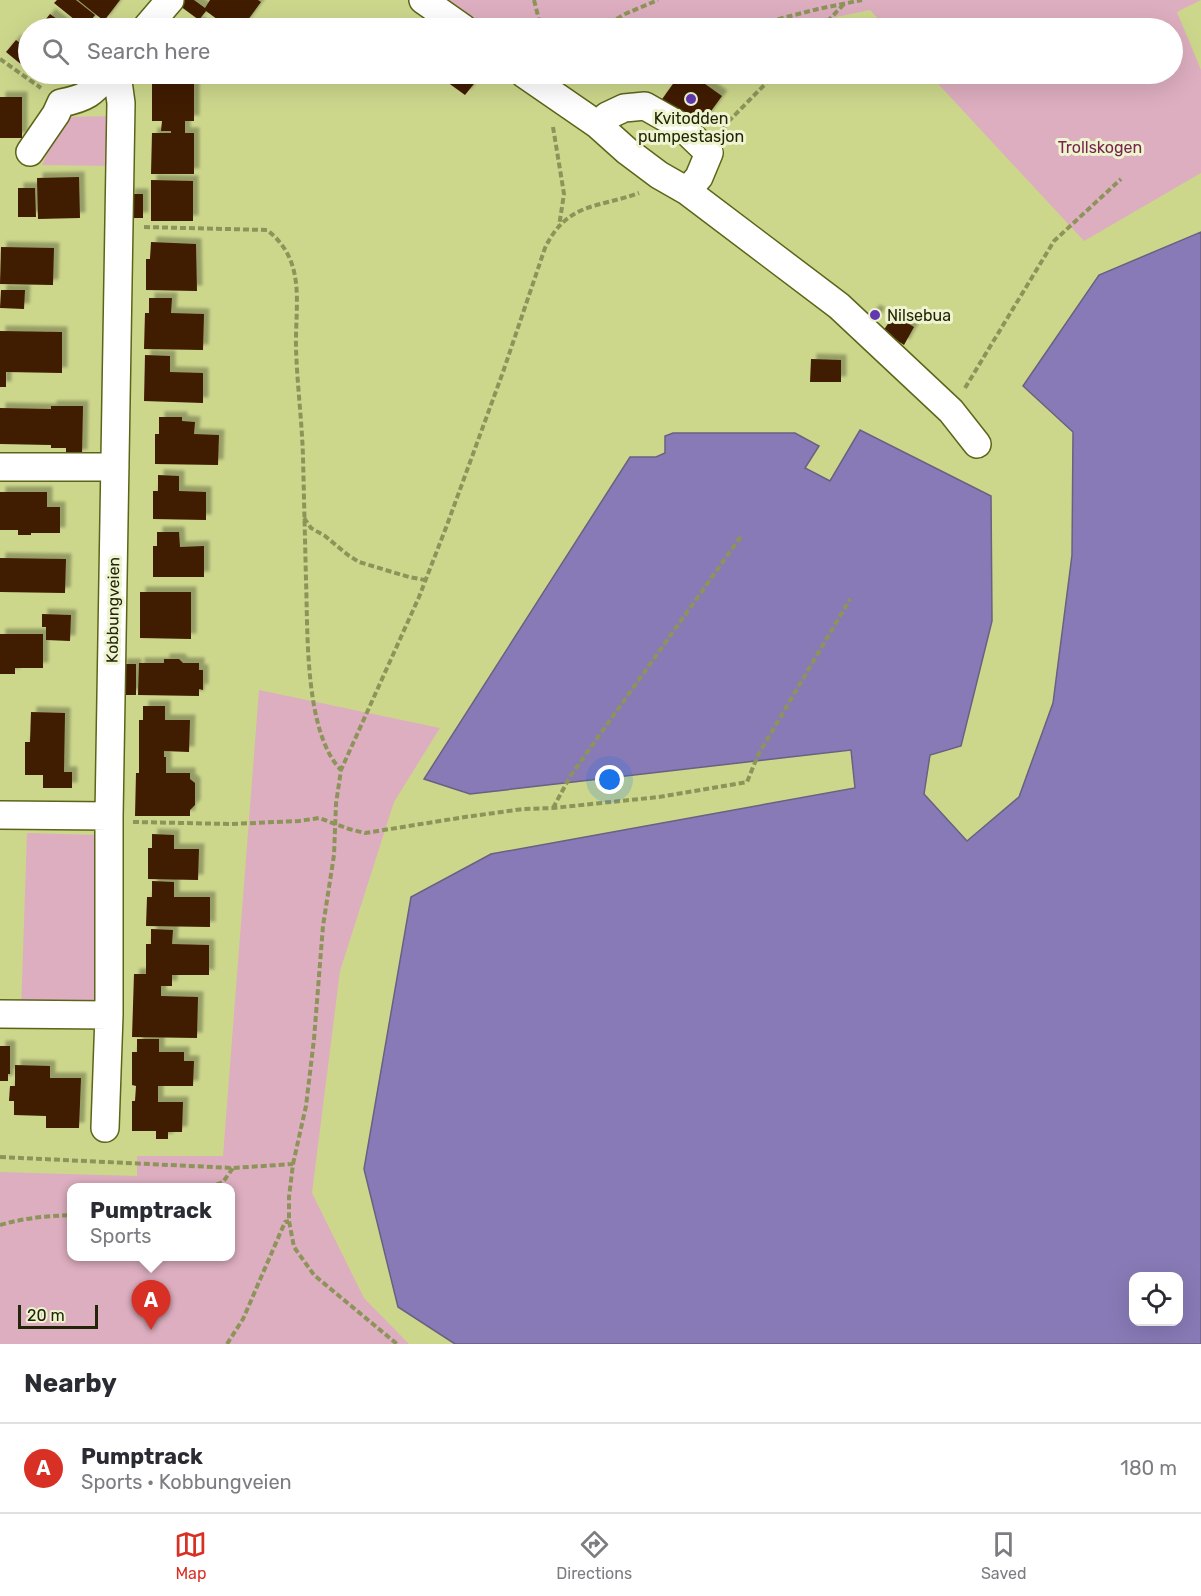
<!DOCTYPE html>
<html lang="en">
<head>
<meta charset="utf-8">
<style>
  :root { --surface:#fff; --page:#f2f2f3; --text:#2b2b33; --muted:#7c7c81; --line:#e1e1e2; --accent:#d93025 }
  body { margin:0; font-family:Rubik,sans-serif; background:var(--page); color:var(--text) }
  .controls { position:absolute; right:18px; bottom:18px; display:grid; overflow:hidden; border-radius:12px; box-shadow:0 6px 24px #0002 }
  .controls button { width:54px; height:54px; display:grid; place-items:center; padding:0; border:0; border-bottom:2px solid var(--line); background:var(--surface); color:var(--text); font:30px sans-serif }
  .scale { position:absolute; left:18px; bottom:15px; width:80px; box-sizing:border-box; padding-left:6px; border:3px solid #222507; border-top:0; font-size:16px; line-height:21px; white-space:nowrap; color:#222507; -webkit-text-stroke:4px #eef4cf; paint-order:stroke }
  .you { position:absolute; left:610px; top:780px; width:21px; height:21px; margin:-15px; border:4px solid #fff; border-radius:50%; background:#1a73e8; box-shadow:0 0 0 9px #1a73e833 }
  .badge { display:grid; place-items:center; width:39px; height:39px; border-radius:50%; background:var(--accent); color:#fff; font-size:20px; font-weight:700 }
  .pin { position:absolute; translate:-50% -50px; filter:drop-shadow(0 2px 3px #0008) }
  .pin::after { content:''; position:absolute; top:32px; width:21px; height:18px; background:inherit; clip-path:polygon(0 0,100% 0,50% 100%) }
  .popup { position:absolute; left:67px; top:1183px; width:168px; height:78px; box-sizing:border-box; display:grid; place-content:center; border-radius:12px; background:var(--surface); filter:drop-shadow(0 2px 4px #0005); font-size:20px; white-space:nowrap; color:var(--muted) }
  .popup b { font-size:22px; color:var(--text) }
  .popup::after { content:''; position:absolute; left:50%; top:100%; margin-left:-12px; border:12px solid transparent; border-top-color:var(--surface) }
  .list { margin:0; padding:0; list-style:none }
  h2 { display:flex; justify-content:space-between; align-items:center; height:78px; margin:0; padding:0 24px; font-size:26px }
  h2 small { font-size:20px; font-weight:400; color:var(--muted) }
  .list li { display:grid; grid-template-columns:39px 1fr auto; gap:18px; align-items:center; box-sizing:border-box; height:90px; padding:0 24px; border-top:2px solid var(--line) }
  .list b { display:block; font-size:22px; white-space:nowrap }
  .list p { margin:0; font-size:20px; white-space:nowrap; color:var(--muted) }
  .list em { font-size:20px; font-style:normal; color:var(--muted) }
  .icon { flex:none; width:33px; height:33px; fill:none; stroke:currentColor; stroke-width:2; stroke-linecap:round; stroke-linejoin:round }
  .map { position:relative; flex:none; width:1201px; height:1344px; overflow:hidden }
  .search { position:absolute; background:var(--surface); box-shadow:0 6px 24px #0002; left:18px; right:18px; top:18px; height:66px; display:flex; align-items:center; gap:15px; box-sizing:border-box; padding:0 21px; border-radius:33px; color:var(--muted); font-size:22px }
  .sheet { height:168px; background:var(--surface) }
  nav { display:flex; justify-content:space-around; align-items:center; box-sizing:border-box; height:84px; border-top:2px solid var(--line); background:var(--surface); font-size:16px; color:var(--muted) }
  nav a { display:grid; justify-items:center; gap:3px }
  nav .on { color:var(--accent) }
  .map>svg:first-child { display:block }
  .green { fill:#ddaebf; fill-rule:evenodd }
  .water { fill:#887ab6; stroke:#696082; stroke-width:1.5; fill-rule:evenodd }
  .building { fill:#411b00; filter:url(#shadow) }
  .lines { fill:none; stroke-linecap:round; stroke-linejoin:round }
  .street-casing { stroke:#5d6418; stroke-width:30 }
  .path { stroke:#8d945a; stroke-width:4; stroke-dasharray:6 3; stroke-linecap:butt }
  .street { stroke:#fff; stroke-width:27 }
  .poi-dot { fill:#6339b1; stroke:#eef4cf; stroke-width:2 }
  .labels { text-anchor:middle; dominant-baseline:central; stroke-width:6; stroke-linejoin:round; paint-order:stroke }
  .poi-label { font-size:16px; fill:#222507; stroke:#eef4cf }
  .park-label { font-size:16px; fill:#76244b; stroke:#eef4cf }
  .street-label { font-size:16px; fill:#222507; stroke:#eef4cf }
</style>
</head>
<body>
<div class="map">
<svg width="1201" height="1344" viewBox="0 0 1201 1344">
  <defs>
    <filter id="shadow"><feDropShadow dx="5.5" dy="-5.5" stdDeviation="1.5" flood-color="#0004"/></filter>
  </defs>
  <rect width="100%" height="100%" fill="#cdd78c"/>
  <path class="green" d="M437 0H1201L1177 12 1201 70V173L1084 241 929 74H1172V28H887L870 10 784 28H476Z
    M114 116 113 166 42 165 64 117Z
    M259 690 440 728 394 802 340 971 312 1193 364 1298 409 1344H0V1172L137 1176V1156H223ZM72 1188H231V1256H72Z
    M27 833 99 835 106 1013 21 1011Z"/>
  <path class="water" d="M1201 232V1344H455L398 1307 364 1169 411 897 491 854 855 788 851 750 470 794 424 779 630 457H656L665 453V436L673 433H795L819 446 805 468 830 481 860 430 991 496 992 621 961 746 930 755 924 794 967 841 1019 797 1053 703 1072 555 1073 432 1023 386 1099 275ZM1134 1276H1178V1322H1134Z"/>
  <path class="building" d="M57 0H76L95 15 85 28 54 3Z
    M78 0H120L104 21Z
    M185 0H194L205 8 210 0H258L261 2 242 28H229L206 11 199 20 180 6Z
    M50 14 69 28H39Z
    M195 20 207 28H188Z
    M16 40 25 47 28 42V70L6 52Z
    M453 74H468L477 80 465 95 447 82Z
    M680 74H691L722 96 698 129 660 102Z
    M152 78H161V81H194V121H185V133H194V174H151L152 133H171V131H161L162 121H152Z
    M0 97H22V138H0Z
    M79 177 80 218 38 219 37 178Z
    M151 180 193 181V221H151Z
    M18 188H35L36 217H18Z
    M129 194H143V218H129Z
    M151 242 196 244 197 291 146 290V259H150Z
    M1 247 54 248 53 285 0 284Z
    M1 290H25L24 309 0 308Z
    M149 298H172L171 313 204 314 203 350 144 349 145 313H149Z
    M874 310 880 313 875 321 869 317Z
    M894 315 914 327 904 345 883 331Z
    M0 331 62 332V373L6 372V387H0Z
    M145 355 170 356V372L203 373V403L144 401Z
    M811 359 841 360V382H810Z
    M51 406H83L82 455H66V448H51V445L0 444V408L51 409Z
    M159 417H182V421L195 422 194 434 219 435 218 465 155 464V434H159Z
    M158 475 179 476V491L206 492V520L153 519V491H158Z
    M0 492H47V507H60V533H31V535H18V530H0Z
    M157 532H179L180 547 204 546V577H153V546H157Z
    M0 558 66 559 65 593 0 592Z
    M140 592H191V639L140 638Z
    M42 614 71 615 70 641 46 640V627H42Z
    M0 634H43V668H15V674H0Z
    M164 659H179L183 663H199V670H203V690L199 689V696L138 695 139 663H164Z
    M121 664H136V695H121Z
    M143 706H165V720H190L189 752 164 751V757H166V773H190V779L195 783V805L190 810V816H135L136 773H139V720H143Z
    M31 712 65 713 64 772H72V788H43V775H25V742H30Z
    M152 834 174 835V849H199L198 880 148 879V848H152Z
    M152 881 174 882V897H210V927L146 926 147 897H152Z
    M151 929 173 930 172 944 209 945V975H172V986H161V996L198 997 197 1038 132 1037 134 974H146V944H151Z
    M137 1039H159V1052H184V1061H194L193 1086H158V1102H183L182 1132H168V1139H156V1131H132V1101H135L136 1086 132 1085V1052H137Z
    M0 1046H10V1074H8V1081H0Z
    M15 1065 50 1066V1078H81L79 1128H46V1116L14 1115V1101H9L10 1086H15Z"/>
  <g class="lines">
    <g class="street-casing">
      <path id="street" d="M423 0 463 28
        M146 28 170 0
        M524 74 598 125 627 151 659 175 687 191 839 306 951 411 977 444
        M598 125 607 116 624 108 645 106 682 127 709 153 699 177 687 191
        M30 152 56 114 61 103C87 98 92 93 109 74
        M0 467H115
        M0 815 109 816
        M0 1014 109 1015
        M105 1128 109 1015V816L121 103 117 74"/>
    </g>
    <path class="path" d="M534 0 541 28
      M601 28 625 14 658 0
      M743 28 818 9 862 0
      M821 28 845 3
      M0 59 41 88
      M574 77 584 74
      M553 127 564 194 559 226
      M723 129 727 123 775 74
      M144 227 267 230C307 261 295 304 296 348 297 384 302 421 303 457 304 498 305 539 306 580 308 631 304 732 341 770
      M965 388 1054 241 1121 179
      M304 518 311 528 325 536 348 555 359 562 409 577 425 580
      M553 808 571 775 742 535
      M133 822 231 824 299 821 319 818 349 829 365 833 465 817 523 809 553 808 659 797 747 782 758 755 850 599
      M0 1157 233 1168 293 1164 289 1197V1221L294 1247 314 1275 397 1344
      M293 1164 306 1106 314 1039 323 926 334 855 336 804 341 770 419 597 447 525 503 372 545 248C567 202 598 208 639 193
      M208 1188 223 1182 233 1168
      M0 1225C24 1218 47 1216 72 1215
      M227 1344 243 1319 285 1222 289 1221"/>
    <use href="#street" class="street"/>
  </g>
  <g class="poi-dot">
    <circle cx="691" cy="99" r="6"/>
    <circle cx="875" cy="315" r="6"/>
  </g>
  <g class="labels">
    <g class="poi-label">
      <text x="691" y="118">Kvitodden<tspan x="691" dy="18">pumpestasjon</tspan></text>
      <text x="887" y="315" text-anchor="start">Nilsebua</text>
    </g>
    <g class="park-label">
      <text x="1100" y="147">Trollskogen</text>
    </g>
    <g class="street-label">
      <text transform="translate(113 610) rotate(-89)">Kobbungveien</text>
    </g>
  </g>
</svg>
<div class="controls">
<button><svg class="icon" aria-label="locate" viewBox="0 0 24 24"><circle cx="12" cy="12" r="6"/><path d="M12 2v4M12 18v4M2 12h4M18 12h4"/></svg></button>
</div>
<div class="scale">20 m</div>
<div class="you"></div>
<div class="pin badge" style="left:151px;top:1330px">A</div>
<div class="popup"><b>Pumptrack</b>Sports</div>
<div class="search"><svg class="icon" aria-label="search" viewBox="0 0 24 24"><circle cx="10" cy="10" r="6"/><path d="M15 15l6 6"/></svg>Search here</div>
</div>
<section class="sheet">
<h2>Nearby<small></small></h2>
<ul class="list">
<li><span class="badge">A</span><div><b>Pumptrack</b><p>Sports · Kobbungveien</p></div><em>180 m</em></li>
</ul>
</section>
<nav>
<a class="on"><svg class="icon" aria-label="map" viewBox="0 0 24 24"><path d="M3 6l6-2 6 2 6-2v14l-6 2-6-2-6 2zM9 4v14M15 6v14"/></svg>Map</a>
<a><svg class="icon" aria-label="directions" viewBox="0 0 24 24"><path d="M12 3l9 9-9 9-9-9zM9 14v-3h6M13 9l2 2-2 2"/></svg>Directions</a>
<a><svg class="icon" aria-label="saved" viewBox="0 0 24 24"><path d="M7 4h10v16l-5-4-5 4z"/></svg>Saved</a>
</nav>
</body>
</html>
